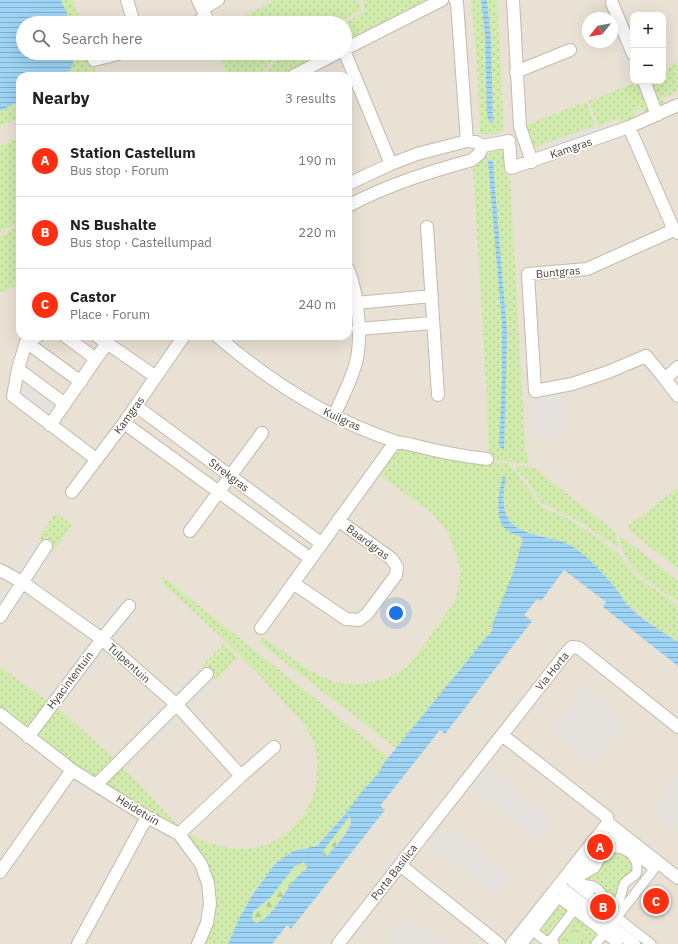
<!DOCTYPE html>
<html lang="en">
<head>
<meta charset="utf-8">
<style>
  :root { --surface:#fff; --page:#f2f2f2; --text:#202124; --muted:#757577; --line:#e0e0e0; --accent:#ff2f12 }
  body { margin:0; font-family:"IBM Plex Sans",sans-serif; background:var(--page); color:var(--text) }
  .controls { position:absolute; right:12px; top:12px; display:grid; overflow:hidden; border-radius:8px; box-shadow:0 4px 16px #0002 }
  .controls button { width:36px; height:36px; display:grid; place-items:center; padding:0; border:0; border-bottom:1px solid var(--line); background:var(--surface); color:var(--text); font:20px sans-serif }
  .compass { position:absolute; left:582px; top:12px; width:36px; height:36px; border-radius:50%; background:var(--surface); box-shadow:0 4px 16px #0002; rotate:239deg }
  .you { position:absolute; left:396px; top:613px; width:14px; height:14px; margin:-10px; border:3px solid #fff; border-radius:50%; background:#1a73e8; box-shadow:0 0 0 6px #1a73e833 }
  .badge { display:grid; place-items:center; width:26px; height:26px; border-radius:50%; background:var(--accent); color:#fff; font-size:13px; font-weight:700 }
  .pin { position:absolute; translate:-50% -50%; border:2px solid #fff; box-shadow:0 1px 4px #0006 }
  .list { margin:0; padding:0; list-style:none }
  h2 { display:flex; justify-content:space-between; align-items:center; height:52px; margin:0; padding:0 16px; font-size:17px }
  h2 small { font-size:13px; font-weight:400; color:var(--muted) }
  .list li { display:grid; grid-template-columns:26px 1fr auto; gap:12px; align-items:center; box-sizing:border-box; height:72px; padding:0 16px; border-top:1px solid var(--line) }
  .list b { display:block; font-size:15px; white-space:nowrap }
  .list p { margin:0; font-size:13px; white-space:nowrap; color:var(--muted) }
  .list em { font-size:13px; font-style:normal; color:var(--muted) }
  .icon { flex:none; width:22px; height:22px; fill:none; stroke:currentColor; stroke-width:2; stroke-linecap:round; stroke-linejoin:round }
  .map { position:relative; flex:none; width:678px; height:944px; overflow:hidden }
  .search { position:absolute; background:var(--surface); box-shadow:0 4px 16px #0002; left:16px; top:16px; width:336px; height:44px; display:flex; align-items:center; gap:10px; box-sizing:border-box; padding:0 14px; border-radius:22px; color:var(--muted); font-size:15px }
  .panel { position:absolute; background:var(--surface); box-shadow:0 4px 16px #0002; left:16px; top:72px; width:336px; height:268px; border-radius:12px }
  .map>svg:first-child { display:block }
  .residential { fill:#e9e1d4; fill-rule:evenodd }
  .grass { fill:url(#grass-dots); fill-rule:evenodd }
  .forest { fill:url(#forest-firs) }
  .park { fill:url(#park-crowns) }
  .parking { fill:#e5e2de }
  .water { fill:url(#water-rules); fill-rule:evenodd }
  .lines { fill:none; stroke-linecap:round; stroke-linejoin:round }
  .pedestrian-casing { stroke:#c3baab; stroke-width:11 }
  .minor-casing { stroke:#c3baab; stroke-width:14 }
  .pedestrian { stroke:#fff; stroke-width:9 }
  .minor { stroke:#fff; stroke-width:12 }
  .labels { text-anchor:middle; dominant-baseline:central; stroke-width:3.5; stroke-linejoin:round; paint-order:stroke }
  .street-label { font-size:11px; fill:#484035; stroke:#fff }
</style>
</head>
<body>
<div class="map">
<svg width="678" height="944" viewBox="0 0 678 944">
  <defs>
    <pattern id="grass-dots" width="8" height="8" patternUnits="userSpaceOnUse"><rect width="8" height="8" fill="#d0ebac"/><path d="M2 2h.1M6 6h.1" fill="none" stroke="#b4cb95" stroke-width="1.8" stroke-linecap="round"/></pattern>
    <pattern id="forest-firs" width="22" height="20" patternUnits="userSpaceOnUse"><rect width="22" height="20" fill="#d0ebac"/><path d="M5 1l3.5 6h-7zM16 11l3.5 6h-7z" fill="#b4cb95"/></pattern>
    <pattern id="park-crowns" width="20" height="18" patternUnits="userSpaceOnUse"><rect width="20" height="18" fill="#d0ebac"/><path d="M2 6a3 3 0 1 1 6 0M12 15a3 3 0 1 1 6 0" fill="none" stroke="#b4cb95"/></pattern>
    <pattern id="water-rules" width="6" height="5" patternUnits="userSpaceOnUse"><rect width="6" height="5" fill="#9ed4f5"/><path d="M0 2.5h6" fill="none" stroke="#83adc7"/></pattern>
  </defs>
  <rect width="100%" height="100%" fill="#f4f0e6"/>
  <path class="residential" d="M0 0H678V944H0ZM633 15H663V81H633ZM588 18H612V42H588ZM23 23H345V53H23ZM20 76H348V336H20Z"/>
  <path class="grass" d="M61 0H73L81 23H71Z
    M275 0H358L362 9 360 11 338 23H231Z
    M363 0H433L345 46V23H344L365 12Z
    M471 0H481L485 35 487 112 488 120H493L491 40 487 0H497L504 131 492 134H480L477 63Z
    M74 53H91L96 76H65L73 65Z
    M217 53H280L275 57 258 76H229Z
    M286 53H331L287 76H262L278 59Z
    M678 63V91L662 99 665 106 660 108 647 81H663V70Z
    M639 81 650 110 649 113 644 114 642 108 633 112 636 118 621 124 619 118 603 124 604 126H602L601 124 598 126 589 101Z
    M20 101V117L0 127V111Z
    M586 102 595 126 531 148 524 126Z
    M20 136V283L0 293V237L15 227 13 224 0 233V147Z
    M498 149 504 153 506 175 510 178 525 446 529 464 489 459 486 382 473 167 493 151ZM490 160 493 164 507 333 504 451 502 381 503 323 488 161Z
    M410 448 488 462 508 463 530 490 542 508 567 518 601 540 618 554 639 579 669 599 678 606V642L661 631 625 603 619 593 596 568 575 548 544 536 525 533 514 525 509 520 503 504 504 487 506 478H502L498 511 513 533 523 538 513 573 493 629 396 748 259 642 263 637 310 671 335 682 357 685 389 678 407 667 422 648 455 601 461 571 449 534 432 513 380 475 398 450Z
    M516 466 533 467 615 532 618 546H615L584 524 542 503 530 485 516 469Z
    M678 488V569L630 531 628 528 629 525Z
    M55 513 72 524 55 549 38 539Z
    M619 535 678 581V602C658 587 634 577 624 553 621 547 620 540 619 535Z
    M163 577 389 758 384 763 378 774 362 791 348 811 317 846 293 851 275 864 253 894 239 919 228 944H203L213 906 183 836 187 831C192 834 197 839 202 841 207 843 212 844 217 845 226 847 235 850 244 849 278 848 307 821 315 789 319 770 319 753 311 736 304 722 292 711 282 700 245 657 203 620 161 582Z
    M224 644 238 657 216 680 202 666Z
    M0 667 49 702 32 726 22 729 0 709Z
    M55 706 117 761 94 781 34 738Z
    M122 766 178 826 175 829 103 787Z
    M626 852 637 866 620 895 612 900 585 883 584 876 605 853Z
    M558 901 571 911 561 925 552 924V933L545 939 535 931Z
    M574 913 599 933 591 944H574L579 942 582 930C576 926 569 930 563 927Z"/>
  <path class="forest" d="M350 816 351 822 341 839 327 856 324 857 322 855 323 851Z
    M304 862 307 867 306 870C304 871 301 873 298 875 285 888 273 919 256 923L251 919 253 913 271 897 294 867Z"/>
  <path class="park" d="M556 921 559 922C568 935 578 921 583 934L582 939 574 944H544L547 936 552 933 553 923Z"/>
  <path class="parking" d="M621 39 633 68V72L628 74 615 41Z
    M596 126 598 133 553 148 551 142Z
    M29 383 56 403 46 417 19 397Z
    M562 393 570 433 535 438 533 399Z
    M34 541 54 554 34 584 15 572Z
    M10 582 29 593 11 622 0 615V597Z
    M124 604 138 615 119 639 100 624 114 605 119 609Z
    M89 637 108 651 87 677 70 664Z
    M198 669 213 684 191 708 175 692Z
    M585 687 625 719 594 764 552 730Z
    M160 707 176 722 156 740 141 726Z
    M486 768 554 820 538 841 471 788Z
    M678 771V829L653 809Z
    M448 826 512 875 496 897 427 842 438 829 443 833Z
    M405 915 444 944H382Z"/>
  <path class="water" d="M0 0H61L71 23H23V53H74L73 65 65 76H20V101L0 111Z
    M481 0H487L491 40 493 123 488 120 487 111 485 35Z
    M490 160 493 161V164L507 333 504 451 499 446 502 381V323L488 161Z
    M503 476 506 478C503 492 501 507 509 520 522 539 555 534 575 548 587 556 611 581 620 594 622 597 623 601 626 604 640 618 661 631 678 642V666L603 607 606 602 564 570 541 601 537 599 524 615 532 621 445 734 440 730 380 806 385 810 291 929 287 925 272 944H228L239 919 253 894 275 864 293 851 317 846 348 811 362 791 378 774 384 763 493 629 492 625 513 573 523 538C517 535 507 532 503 526 495 516 499 488 503 476ZM349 817 351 818C352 830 335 847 327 856L324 857 322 855 323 851ZM304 862 307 867 306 870C304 871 301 873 299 875 286 887 273 919 256 923L252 919 253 912 271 897 294 867Z"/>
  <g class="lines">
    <g class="pedestrian-casing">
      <path id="pedestrian" d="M587 893 593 886 582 884 580 881 581 876 595 868 605 850C620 843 642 855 636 874 633 877 627 880 624 884 621 889 622 909 609 901 602 896 601 890 593 886
        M533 931 546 941 551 940 554 943
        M523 944 556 901 560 899 618 944
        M548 944 574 910
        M596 944 658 864
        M651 944 572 882 608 837 612 836 616 838 654 869"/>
    </g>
    <g class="minor-casing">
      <path id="minor" d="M127 0 134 23
        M455 0 457 3 467 141
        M513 0 520 127 532 162
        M612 3 633 54
        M202 9 218 0
        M195 23 206 17 198 0
        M345 49 442 0
        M345 53 391 164
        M94 60 122 53
        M516 72 570 50
        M293 76 337 53
        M644 81 657 115
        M629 127 674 230 678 233
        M348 184 391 164 417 154 467 141 476 142 483 146 509 141 511 168 629 127 678 105
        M348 206C387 185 429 172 472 160L479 154 483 146
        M427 227 438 395
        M356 303 432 296
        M358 329 433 323
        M38 336 26 342 18 369 13 396 96 459
        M65 336 96 359
        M217 336C269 381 328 419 394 441 399 443 404 443 409 444 435 451 460 456 487 459
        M26 342 81 382
        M107 343 156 377
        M678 367 665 379 678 396
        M18 369 65 404
        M665 379 646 356 608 372 572 384 535 391 528 274 587 269 674 230
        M136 406 322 544
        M334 416C341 400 350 383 355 366 363 340 358 293 348 269
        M124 423 311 559
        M50 425 107 343 97 336
        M72 492 124 423 184 336
        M190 531 262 433
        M0 570 22 582 102 639 177 705 241 776 179 834
        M293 583 346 619 359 620 367 614 396 575 397 567 392 559 338 520
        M0 617 46 546
        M261 628 395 442
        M0 714 72 770 147 817 179 834 201 864 208 883 210 904 207 923 198 944
        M502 735 607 817 608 823 512 944
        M28 737 102 639 129 606
        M241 776 274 747
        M96 785 207 674
        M608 823 678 878
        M400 865 499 944
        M0 872 72 770
        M559 886 634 944
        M78 944 147 817
        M338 944 567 652 572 647 579 648 678 727"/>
    </g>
    <use href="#pedestrian" class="pedestrian"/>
    <use href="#minor" class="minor"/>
  </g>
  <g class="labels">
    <g class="street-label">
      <text transform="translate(571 148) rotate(-19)">Kamgras</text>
      <text transform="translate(558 272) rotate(-5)">Buntgras</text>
      <text transform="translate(129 415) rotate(-54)">Kamgras</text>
      <text transform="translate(342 419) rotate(25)">Kuilgras</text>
      <text transform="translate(229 475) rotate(37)">Strekgras</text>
      <text transform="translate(368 542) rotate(37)">Baardgras</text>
      <text transform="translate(129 663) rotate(42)">Tulpentuin</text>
      <text transform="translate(552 671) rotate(-51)">Via Horta</text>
      <text transform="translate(70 680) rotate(-53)">Hyacintentuin</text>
      <text transform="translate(138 810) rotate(31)">Heidetuin</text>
      <text transform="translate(394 872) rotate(-52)">Porta Basilica</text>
    </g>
  </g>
</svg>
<div class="controls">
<button>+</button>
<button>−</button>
</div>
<svg class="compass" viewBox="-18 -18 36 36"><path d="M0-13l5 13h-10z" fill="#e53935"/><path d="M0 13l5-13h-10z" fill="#757577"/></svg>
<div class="you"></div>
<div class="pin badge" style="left:600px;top:847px">A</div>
<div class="pin badge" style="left:603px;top:907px">B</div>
<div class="pin badge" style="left:656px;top:901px">C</div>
<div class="search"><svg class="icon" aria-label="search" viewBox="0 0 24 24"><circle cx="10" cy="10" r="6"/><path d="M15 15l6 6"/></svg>Search here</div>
<section class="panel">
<h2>Nearby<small>3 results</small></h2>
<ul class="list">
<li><span class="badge">A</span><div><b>Station Castellum</b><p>Bus stop · Forum</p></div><em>190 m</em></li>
<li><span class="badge">B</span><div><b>NS Bushalte</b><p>Bus stop · Castellumpad</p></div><em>220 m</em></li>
<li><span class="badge">C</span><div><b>Castor</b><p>Place · Forum</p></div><em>240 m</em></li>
</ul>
</section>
</div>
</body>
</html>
